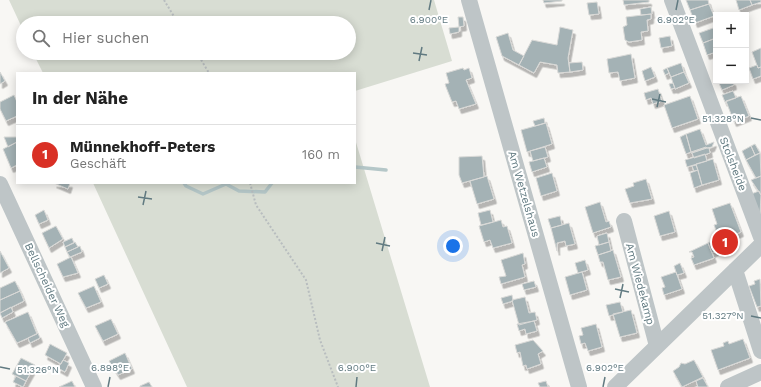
<!DOCTYPE html>
<html lang="de">
<head>
<meta charset="utf-8">
<style>
  :root { --surface:#fff; --page:#f2f2f2; --text:#222; --muted:#767676; --line:#e0e0e0; --accent:#d93025 }
  body { margin:0; font-family:"Work Sans",sans-serif; background:var(--page); color:var(--text) }
  .controls { position:absolute; right:12px; top:12px; display:grid; overflow:hidden; border-radius:0px; box-shadow:0 2px 10px #0003 }
  .controls button { width:36px; height:36px; display:grid; place-items:center; padding:0; border:0; border-bottom:1px solid var(--line); background:var(--surface); color:var(--text); font:20px sans-serif }
  .you { position:absolute; left:453px; top:246px; width:14px; height:14px; margin:-10px; border:3px solid #fff; border-radius:50%; background:#1a73e8; box-shadow:0 0 0 6px #1a73e833 }
  .badge { display:grid; place-items:center; width:26px; height:26px; border-radius:50%; background:var(--accent); color:#fff; font-size:13px; font-weight:700 }
  .pin { position:absolute; translate:-50% -50%; border:2px solid #fff; box-shadow:0 1px 4px #0006 }
  .list { margin:0; padding:0; list-style:none }
  h2 { display:flex; justify-content:space-between; align-items:center; height:52px; margin:0; padding:0 16px; font-size:17px }
  h2 small { font-size:13px; font-weight:400; color:var(--muted) }
  .list li { display:grid; grid-template-columns:26px 1fr auto; gap:12px; align-items:center; box-sizing:border-box; height:60px; padding:0 16px; border-top:1px solid var(--line) }
  .list b { display:block; font-size:15px; white-space:nowrap }
  .list p { margin:0; font-size:13px; white-space:nowrap; color:var(--muted) }
  .list em { font-size:13px; font-style:normal; color:var(--muted) }
  .icon { flex:none; width:22px; height:22px; fill:none; stroke:currentColor; stroke-width:2; stroke-linecap:round; stroke-linejoin:round }
  .map { position:relative; flex:none; width:761px; height:387px; overflow:hidden }
  .search { position:absolute; background:var(--surface); box-shadow:0 2px 10px #0003; left:16px; top:16px; width:340px; height:44px; display:flex; align-items:center; gap:10px; box-sizing:border-box; padding:0 14px; border-radius:22px; color:var(--muted); font-size:15px }
  .panel { position:absolute; background:var(--surface); box-shadow:0 2px 10px #0003; left:16px; top:72px; width:340px; height:112px; border-radius:0px }
  .map>svg:first-child { display:block }
  .green { fill:#d8ddd3 }
  .lines { fill:none; stroke-linecap:round; stroke-linejoin:round }
  .stream { stroke:#b5c7c8; stroke-width:3.5 }
  .building { fill:#a4b2b5; stroke:#d9d9d7; filter:url(#shadow) }
  .path { stroke:#b8bdbf; stroke-width:2; stroke-dasharray:2 2; stroke-linecap:butt }
  .minor { stroke:#bec5c7; stroke-width:16 }
  .ticks { fill:none; stroke:#617a81; stroke-width:1.5 }
  .labels { text-anchor:middle; dominant-baseline:central; stroke-width:4; stroke-linejoin:round; paint-order:stroke }
  .street-label { font-size:11px; fill:#617a81; stroke:#fff }
  .ticks-label { font-size:10px; text-anchor:middle; fill:#617a81; stroke:#fff; stroke-width:4; stroke-linejoin:round; paint-order:stroke }
</style>
</head>
<body>
<div class="map">
<svg width="761" height="387" viewBox="0 0 761 387">
  <defs>
    <filter id="shadow"><feDropShadow dx="2.5" dy="4.5" stdDeviation="0" flood-color="#0004"/></filter>
  </defs>
  <rect width="100%" height="100%" fill="#f8f7f4"/>
  <path class="green" d="M9 0H434L452 61 355 91V73H43L33 53H349V23H23V30Z
    M355 139 430 387H187L93 183H355Z"/>
  <g class="lines">
    <path class="stream" d="M355 167 386 170
      M184 183 186 186 203 194 226 184 239 191 265 192 272 183"/>
  </g>
  <path class="building" d="M543 0H562V1L544 3Z
    M623 0H649V2L624 5Z
    M686 0H708L709 4 690 10Z
    M736 0H750L752 5 739 10Z
    M750 0H761V2L752 5Z
    M597 2 599 14 589 15 587 3Z
    M709 4 714 16 695 23 690 10Z
    M651 7 652 14 641 15 640 9Z
    M651 14V19L647 20 648 31 641 32 642 40 629 42 625 40 623 27 627 25 626 17Z
    M458 17H463L464 26 459 27Z
    M459 27V32L450 34 449 28Z
    M560 27 573 30 568 58 570 72 558 73 557 65 540 62 534 73 519 65 532 40 557 45Z
    M716 27V38L703 43 699 33Z
    M508 33 513 50 524 56 519 65 502 56 496 37Z
    M670 36 672 46 661 48 659 38Z
    M716 38V52L707 55 703 43Z
    M761 48V67L758 68 752 52Z
    M631 54 635 78 620 81 618 72 609 73 607 59Z
    M582 62 583 70 570 72 569 63Z
    M681 63 684 72 671 77 667 68Z
    M757 65 758 68 761 67V76L753 79 749 68Z
    M651 67 655 77 645 81 642 71Z
    M463 68 464 70 469 68 472 78 466 80 476 104 459 109 456 101 452 102 446 87 445 84 449 83 446 73Z
    M667 68 669 73 665 75 663 70Z
    M0 72 5 81 0 84Z
    M684 72 689 83 675 89 671 77Z
    M718 81H733L734 85 722 90Z
    M673 83 675 88 671 89 669 84Z
    M658 89 662 101 653 104 651 98 646 100 644 93Z
    M733 91 736 98 725 102 722 95Z
    M14 95 17 102V116L6 121 0 109V102Z
    M690 96 698 119 672 128 664 105Z
    M741 96 749 116 734 122 726 101Z
    M544 118 545 123 535 126 533 121Z
    M546 123 552 144 527 152 521 130Z
    M700 129 706 145 714 142 712 147 707 148 706 147 691 152 686 134Z
    M686 134 691 152 686 154 680 137Z
    M4 137H17V142L8 147Z
    M17 142V165L11 168 3 149Z
    M755 144 760 153 755 155 751 146Z
    M751 146 755 155 746 160 742 151Z
    M545 147 548 157 533 161 530 151Z
    M707 148H709L710 153 694 158 692 153Z
    M760 153 761 176 756 178 746 160Z
    M705 154 707 161 687 167 685 160Z
    M482 156 484 177 462 183 459 175V157Z
    M544 158 547 167 532 172 529 162Z
    M713 159 719 180 702 185 696 164Z
    M696 165 698 170 694 171 692 166Z
    M698 170 702 185 694 188 690 173Z
    M552 173 557 191 541 196 536 178Z
    M487 176 494 199 477 204 470 181Z
    M761 176V195L751 180Z
    M646 179 652 199 630 203 625 189 634 186 633 183Z
    M54 183H70L68 189Z
    M759 191 761 195 760 214 751 194Z
    M600 202 606 222 609 221 611 227 593 233 585 207Z
    M730 203 741 232 720 241 714 225 717 224 712 209Z
    M44 210 48 220 39 224 35 215Z
    M490 210 493 222 481 225 478 213Z
    M669 211 675 232 660 236 654 216Z
    M560 216 562 225 551 228 548 219Z
    M501 220 503 227 507 226 512 243 493 248 490 240 484 242 479 226Z
    M569 223 575 244 566 246 565 241 557 243V251L551 228Z
    M56 226 63 239 49 248 42 233Z
    M607 233 609 242 599 245 597 236Z
    M732 236 733 239 723 248 720 241Z
    M72 238 74 243 65 247 63 242Z
    M714 240 718 250 712 253 708 243Z
    M75 242 78 247 67 252 65 247Z
    M609 242 611 251 598 255 595 246Z
    M708 243 714 258 694 265 691 258 694 257 692 252H689Z
    M80 246 82 252 70 257 67 252Z
    M613 250 621 277 608 280 603 262H600L598 255Z
    M0 251 9 268 0 273Z
    M523 253 525 264 522 265 525 277 501 284 499 277 506 276 501 260Z
    M71 257 78 273 63 277 57 264Z
    M585 260 588 270 578 273 575 263Z
    M680 263 684 273 677 275 674 266Z
    M582 272 587 290 570 295 565 277Z
    M676 272 682 289 664 295 662 288 665 287 661 277Z
    M104 275 108 284 99 288 95 279Z
    M760 279 761 306 757 307 749 286 755 284 754 281Z
    M15 281 20 291 0 300V288Z
    M534 281 536 287 524 290 522 284Z
    M94 286 101 302 86 308 78 293Z
    M20 291 24 301 0 313V300Z
    M512 295 513 301 503 304 501 298Z
    M525 297 529 313 535 312 537 320 519 325 512 300Z
    M620 302 623 312 609 316 606 305Z
    M11 307 13 312 2 318 0 313Z
    M631 310 637 333 620 337 613 314Z
    M28 312 37 334 17 343 5 322Z
    M111 319 118 334 103 341 95 326Z
    M534 321 537 331 526 334 525 329 519 331 517 324Z
    M596 324 602 347 588 351 585 343 581 344 579 336 583 335 581 328Z
    M38 333 40 338 30 343 28 338Z
    M743 339 750 358 718 370 711 350 724 346 723 343 728 341 729 344Z
    M533 340 543 351 538 354 541 364 527 369 526 365 523 366 520 352 517 353 515 345Z
    M50 344 67 353 61 364 45 355Z
    M125 353 132 369 118 375 109 361Z
    M21 358 35 365 26 381 12 374Z
    M63 360 69 363 65 372 58 368Z
    M694 360 703 377 682 387 673 371 679 367 681 363 685 364Z
    M16 376 26 381 23 387 13 382Z
    M703 378 708 387H698L696 381Z
    M72 381 75 387H59Z
    M546 381 548 387H540L538 383Z
    M149 382 152 387H140V386Z"/>
  <g class="lines">
    <path class="path" d="M164 0 178 23
      M197 53 209 73
      M250 183 256 205 306 280 320 340 338 387"/>
    <path class="minor" d="M469 0 579 387
      M672 0 761 237
      M0 184 94 387
      M624 221 657 346
      M735 270 761 351
      M615 387 761 245
      M728 387 761 372"/>
  </g>
  <path class="ticks" d="M429 10 431 0M676 10 678 0M413 53 427 55M419 61 422 47M652 99 666 102M657 107 660 94M751 118 761 120M138 197 152 199M143 205 146 191M376 243 390 246M382 251 385 237M615 289 629 292M620 298 623 284M751 316 761 318M0 367 10 369M108 387 110 377M356 387 357 377M603 387 605 377"/>
  <g class="labels">
    <g class="street-label">
      <text transform="translate(733 164) rotate(69)">Stolsheide</text>
      <text transform="translate(524 194) rotate(74)">Am Wetzelshaus</text>
      <text transform="translate(640 284) rotate(75)">Am Wiedekamp</text>
      <text transform="translate(47 285) rotate(65)">Bellscheider Weg</text>
    </g>
  </g>
  <g class="ticks-label">
    <text x="429" y="23">6.900°E</text>
    <text x="676" y="23">6.902°E</text>
    <text x="723" y="122">51.328°N</text>
    <text x="723" y="319">51.327°N</text>
    <text x="110" y="371">6.898°E</text>
    <text x="357" y="371">6.900°E</text>
    <text x="605" y="371">6.902°E</text>
    <text x="38" y="373">51.326°N</text>
  </g>
</svg>
<div class="controls">
<button>+</button>
<button>−</button>
</div>
<div class="you"></div>
<div class="pin badge" style="left:725px;top:242px">1</div>
<div class="search"><svg class="icon" aria-label="search" viewBox="0 0 24 24"><circle cx="10" cy="10" r="6"/><path d="M15 15l6 6"/></svg>Hier suchen</div>
<section class="panel">
<h2>In der Nähe<small></small></h2>
<ul class="list">
<li><span class="badge">1</span><div><b>Münnekhoff-Peters</b><p>Geschäft</p></div><em>160 m</em></li>
</ul>
</section>
</div>
</body>
</html>
